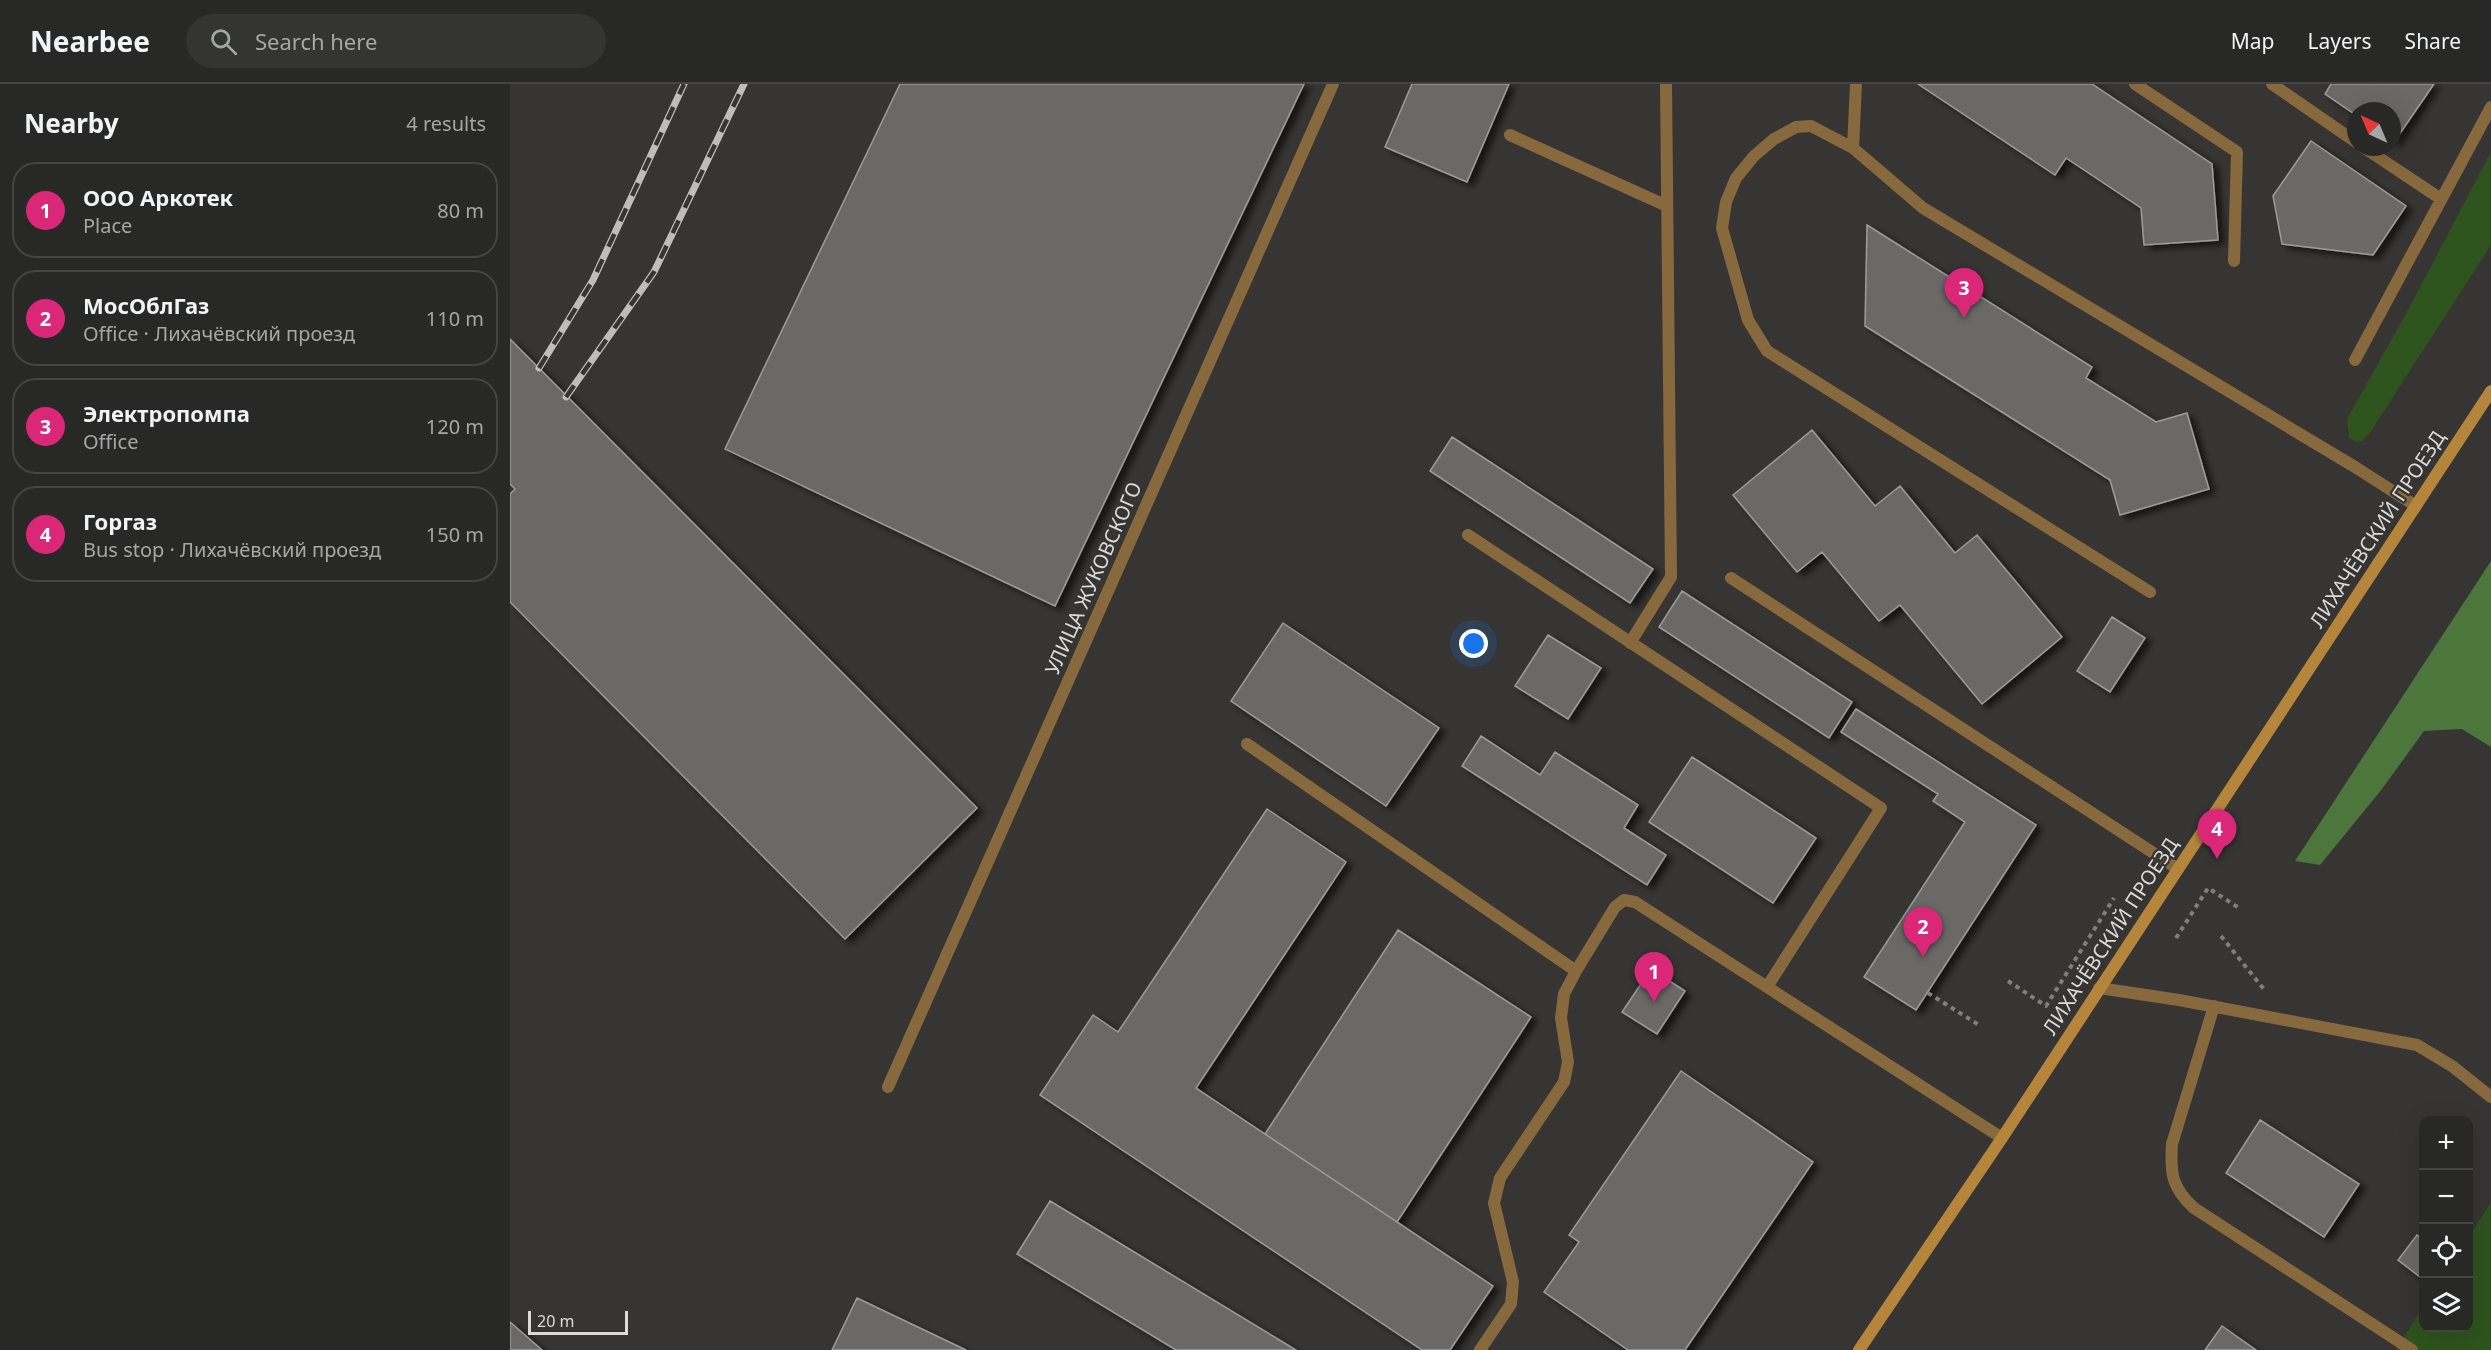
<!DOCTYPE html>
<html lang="en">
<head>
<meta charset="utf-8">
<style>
  :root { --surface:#282826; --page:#343432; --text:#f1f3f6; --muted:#a5a6a7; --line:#444443; --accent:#db2777 }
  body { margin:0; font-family:"Noto Sans",sans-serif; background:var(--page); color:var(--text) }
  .controls { position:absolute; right:18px; bottom:18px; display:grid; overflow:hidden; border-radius:12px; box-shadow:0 6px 24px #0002 }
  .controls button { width:54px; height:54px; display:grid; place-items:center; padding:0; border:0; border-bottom:2px solid var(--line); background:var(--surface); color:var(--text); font:30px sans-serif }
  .compass { position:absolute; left:1837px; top:18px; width:54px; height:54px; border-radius:50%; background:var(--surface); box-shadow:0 6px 24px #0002; rotate:316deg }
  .scale { position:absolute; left:18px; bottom:15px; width:100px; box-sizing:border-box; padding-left:6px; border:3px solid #dcdbda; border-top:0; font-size:16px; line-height:21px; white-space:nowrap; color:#dcdbda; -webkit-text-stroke:4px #363533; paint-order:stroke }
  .you { position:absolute; left:964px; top:560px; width:21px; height:21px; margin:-15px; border:4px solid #fff; border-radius:50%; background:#1a73e8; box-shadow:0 0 0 9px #1a73e833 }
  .badge { display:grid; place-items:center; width:39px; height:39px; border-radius:50%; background:var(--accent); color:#fff; font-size:20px; font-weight:700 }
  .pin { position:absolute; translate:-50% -50px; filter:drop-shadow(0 2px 3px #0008) }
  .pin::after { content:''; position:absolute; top:32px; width:21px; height:18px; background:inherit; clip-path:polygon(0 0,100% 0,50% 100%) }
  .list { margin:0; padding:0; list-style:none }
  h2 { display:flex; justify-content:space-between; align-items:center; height:78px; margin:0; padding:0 24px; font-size:26px }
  h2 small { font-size:20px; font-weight:400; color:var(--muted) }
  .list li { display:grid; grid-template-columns:39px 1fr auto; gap:18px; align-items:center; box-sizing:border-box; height:96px; margin:0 12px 12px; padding:0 12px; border:2px solid var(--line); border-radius:24px }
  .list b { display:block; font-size:22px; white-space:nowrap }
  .list p { margin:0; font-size:20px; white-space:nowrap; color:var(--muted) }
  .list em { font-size:20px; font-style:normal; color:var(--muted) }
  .icon { flex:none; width:33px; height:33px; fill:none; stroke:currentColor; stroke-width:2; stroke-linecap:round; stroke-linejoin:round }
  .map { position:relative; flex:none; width:1981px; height:1266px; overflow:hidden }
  header { display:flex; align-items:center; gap:36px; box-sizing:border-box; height:84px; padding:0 30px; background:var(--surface); border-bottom:2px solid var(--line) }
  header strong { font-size:28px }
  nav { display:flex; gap:33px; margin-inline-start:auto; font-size:21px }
  .search { width:420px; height:54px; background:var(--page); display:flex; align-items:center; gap:15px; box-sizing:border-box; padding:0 21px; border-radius:33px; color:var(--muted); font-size:22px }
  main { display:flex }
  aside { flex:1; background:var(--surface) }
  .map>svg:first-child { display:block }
  .green { fill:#2e531d }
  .forest { fill:#4c763b }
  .building { fill:#6b6967; stroke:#9d9b99; stroke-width:1.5; filter:url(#shadow) }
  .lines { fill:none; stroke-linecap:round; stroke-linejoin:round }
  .path { stroke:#807f7d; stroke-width:4; stroke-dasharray:4.5 4.5; stroke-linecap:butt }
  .service { stroke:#88693e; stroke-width:12 }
  .minor { stroke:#88693e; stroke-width:12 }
  .secondary { stroke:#b6853c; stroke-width:12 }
  .rail-casing { stroke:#bebdbc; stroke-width:7 }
  .rail { stroke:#363533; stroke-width:4.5; stroke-dasharray:14; stroke-linecap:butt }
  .labels { text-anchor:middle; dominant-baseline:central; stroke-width:4.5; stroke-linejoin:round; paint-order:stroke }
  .street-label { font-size:20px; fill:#dcdbda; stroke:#363533 }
</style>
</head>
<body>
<header>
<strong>Nearbee</strong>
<div class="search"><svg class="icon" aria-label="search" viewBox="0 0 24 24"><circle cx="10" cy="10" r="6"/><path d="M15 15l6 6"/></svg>Search here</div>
<nav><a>Map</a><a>Layers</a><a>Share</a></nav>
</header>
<main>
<aside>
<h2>Nearby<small>4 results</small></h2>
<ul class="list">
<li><span class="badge">1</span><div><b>ООО Аркотек</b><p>Place</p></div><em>80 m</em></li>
<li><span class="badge">2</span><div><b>МосОблГаз</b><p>Office · Лихачёвский проезд</p></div><em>110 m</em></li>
<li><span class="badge">3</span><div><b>Электропомпа</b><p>Office</p></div><em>120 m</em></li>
<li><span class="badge">4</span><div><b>Горгаз</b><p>Bus stop · Лихачёвский проезд</p></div><em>150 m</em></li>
</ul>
</aside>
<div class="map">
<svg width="1981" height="1266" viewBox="0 0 1981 1266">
  <defs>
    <filter id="shadow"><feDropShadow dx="6" dy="4" stdDeviation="3" flood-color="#0009"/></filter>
  </defs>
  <rect width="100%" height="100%" fill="#363533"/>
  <path class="green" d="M1981 68V161L1861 347 1852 357H1844L1839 353 1837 335 1898 226Z
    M1981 1118V1266H1886L1913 1223 1914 1244H1958L1959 1153Z"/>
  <path class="forest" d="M1981 477V663L1952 645 1914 647 1872 705 1810 781 1785 777Z"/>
  <path class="building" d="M390 0H794L545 522 215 365Z
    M902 0H999L957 98 875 63Z
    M1408 0H1582L1702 80 1708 156 1634 161 1631 124 1556 74 1545 91Z
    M1821 0H1924L1884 58 1882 56V27H1846V31L1815 10Z
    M1801 57 1896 122 1863 171 1772 160 1763 112Z
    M1357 141 1582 283 1576 294 1646 338 1677 329 1699 405 1610 431 1600 396 1355 242Z
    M0 255 467 724 335 855 0 518V410L5 405 0 400Z
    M1302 346 1365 422 1390 402 1445 469 1467 451 1552 553 1472 620 1390 521 1369 537 1312 468 1287 488 1223 411Z
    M942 353 1143 485 1120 519 920 387Z
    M1172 507 1342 618 1319 654 1149 543Z
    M1602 533 1635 554 1600 608 1567 587Z
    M773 539 929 644 876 722 721 617Z
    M1038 551 1091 584 1058 635 1005 602Z
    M1346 625 1526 741 1406 926 1354 893 1455 738 1423 717 1428 710 1331 648Z
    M971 652 1030 691 1045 668 1128 721 1114 744 1156 771 1137 801 952 682Z
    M1182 673 1306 754 1263 819 1139 738Z
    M757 725 836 778 686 1004 983 1202 940 1266H912L530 1011 583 931 608 948Z
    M888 846 1021 933 887 1138 755 1050Z
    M1141 885 1175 907 1147 950 1112 928Z
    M1171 987 1303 1078 1175 1266H1118L1034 1208 1069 1158 1059 1151Z
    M1750 1036 1849 1100 1814 1153 1716 1089Z
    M540 1117 786 1266H666L507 1170Z
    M1907 1151 1914 1156V1196L1888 1176Z
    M347 1214 456 1266H322Z
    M0 1238 32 1266H0Z
    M1712 1242 1746 1266H1695Z"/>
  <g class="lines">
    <path class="path" d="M1711 852 1756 908
      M1666 854 1698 804 1729 824
      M1498 897 1536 922 1604 814
      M1418 909 1469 941"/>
    <path class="service" d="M1625 0 1727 68 1724 177
      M1762 0 1846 58
      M1000 51 1157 122
      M1853 63 1931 115
      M1343 64 1346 0
      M1845 276 1981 23
      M958 451 1371 724 1257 903 1492 1054
      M1221 494 1668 785
      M1640 508 1257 267 1238 236 1212 144 1216 118 1226 94 1244 72 1264 55 1286 43 1301 42 1343 64 1413 124 1845 383 1906 422
      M1120 559 1161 493 1156 0
      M737 660 1066 887 1105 823 1114 816 1125 818 1257 903
      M1589 904 1669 916 1907 961 1942 982 1981 1013
      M1704 922 1662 1060C1660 1090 1662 1104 1684 1124L1902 1266
      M970 1266 1001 1220 1003 1198 984 1119 990 1094 1054 998 1058 978 1051 934 1054 910 1066 887"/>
    <path class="minor" d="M378 1003 823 0"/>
    <path class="secondary" d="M1349 1266 1492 1054 1981 307"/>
    <g class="rail-casing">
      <path id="rail" d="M29 284 83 196 174 0
        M56 313 144 188 234 0"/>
    </g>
    <use href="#rail" class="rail"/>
  </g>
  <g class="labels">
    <g class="street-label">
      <text transform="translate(1867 445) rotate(-57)">ЛИХАЧЁВСКИЙ ПРОЕЗД</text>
      <text transform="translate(583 494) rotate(-66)">УЛИЦА ЖУКОВСКОГО</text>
      <text transform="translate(1600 852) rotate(-57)">ЛИХАЧЁВСКИЙ ПРОЕЗД</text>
    </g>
  </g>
</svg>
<div class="controls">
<button>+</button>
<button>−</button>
<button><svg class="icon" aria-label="locate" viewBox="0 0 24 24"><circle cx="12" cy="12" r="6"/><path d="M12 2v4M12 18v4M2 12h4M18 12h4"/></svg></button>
<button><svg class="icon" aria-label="layers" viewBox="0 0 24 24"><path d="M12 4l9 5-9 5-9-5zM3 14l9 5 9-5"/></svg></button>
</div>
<svg class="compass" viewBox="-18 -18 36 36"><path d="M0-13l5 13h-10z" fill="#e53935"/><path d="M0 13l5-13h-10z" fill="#a5a6a7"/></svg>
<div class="scale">20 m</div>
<div class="you"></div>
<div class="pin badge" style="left:1144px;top:918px">1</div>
<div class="pin badge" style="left:1413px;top:873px">2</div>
<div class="pin badge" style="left:1454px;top:234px">3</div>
<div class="pin badge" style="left:1707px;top:775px">4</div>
</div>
</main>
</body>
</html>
